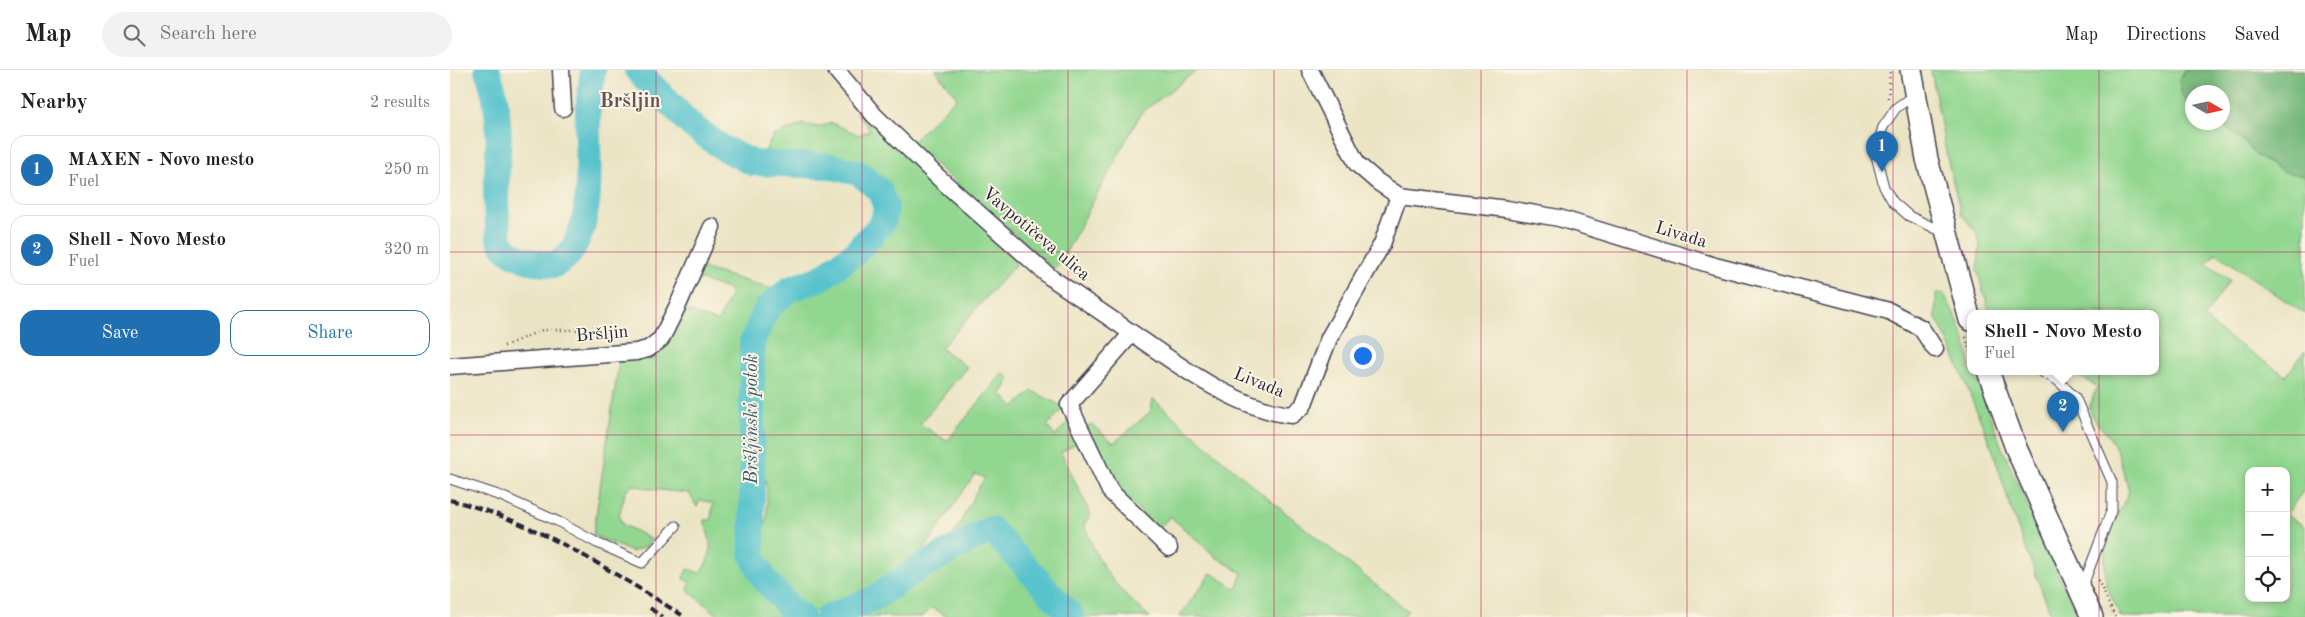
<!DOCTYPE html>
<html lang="en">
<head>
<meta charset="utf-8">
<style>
  :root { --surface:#fff; --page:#f2f2f2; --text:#202124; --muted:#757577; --line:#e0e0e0; --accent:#1f6fb2 }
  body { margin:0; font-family:"Old Standard TT",serif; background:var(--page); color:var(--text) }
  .controls { position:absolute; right:15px; bottom:15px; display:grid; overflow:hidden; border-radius:10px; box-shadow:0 2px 8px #0003 }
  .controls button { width:45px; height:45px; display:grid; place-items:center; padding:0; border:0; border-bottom:1px solid var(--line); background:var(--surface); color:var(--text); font:25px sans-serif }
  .compass { position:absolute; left:1735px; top:15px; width:45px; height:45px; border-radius:50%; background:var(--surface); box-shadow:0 2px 8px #0003; rotate:99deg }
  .you { position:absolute; left:912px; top:285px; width:18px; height:18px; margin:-12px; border:4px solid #fff; border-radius:50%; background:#1a73e8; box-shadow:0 0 0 8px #1a73e833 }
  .badge { display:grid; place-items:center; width:32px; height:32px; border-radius:50%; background:var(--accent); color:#fff; font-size:16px; font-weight:700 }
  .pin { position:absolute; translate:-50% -41px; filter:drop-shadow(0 1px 2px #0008) }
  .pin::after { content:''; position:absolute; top:26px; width:18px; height:15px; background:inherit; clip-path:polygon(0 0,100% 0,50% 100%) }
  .popup { position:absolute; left:1517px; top:240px; width:192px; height:65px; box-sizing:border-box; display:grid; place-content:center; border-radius:10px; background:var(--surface); filter:drop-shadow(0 1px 4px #0005); font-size:16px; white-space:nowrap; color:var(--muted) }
  .popup b { font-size:19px; color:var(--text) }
  .popup::after { content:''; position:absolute; left:50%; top:100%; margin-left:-10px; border:10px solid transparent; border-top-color:var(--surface) }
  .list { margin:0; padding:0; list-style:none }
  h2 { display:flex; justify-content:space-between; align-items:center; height:65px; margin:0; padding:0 20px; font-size:21px }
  h2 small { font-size:16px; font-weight:400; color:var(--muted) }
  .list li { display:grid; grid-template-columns:32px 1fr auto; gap:15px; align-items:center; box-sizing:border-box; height:70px; margin:0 10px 10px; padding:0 10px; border:1px solid var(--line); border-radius:15px }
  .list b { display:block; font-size:19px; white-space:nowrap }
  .list p { margin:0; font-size:16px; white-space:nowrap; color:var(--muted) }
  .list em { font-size:16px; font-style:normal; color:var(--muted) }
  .actions { display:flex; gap:10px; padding:15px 20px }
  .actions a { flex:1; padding:11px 0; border:1px solid var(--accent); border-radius:15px; text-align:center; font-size:18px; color:var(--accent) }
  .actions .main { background:var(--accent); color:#fff }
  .icon { flex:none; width:28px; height:28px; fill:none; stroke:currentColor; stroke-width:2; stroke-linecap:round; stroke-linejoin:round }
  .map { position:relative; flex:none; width:1855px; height:547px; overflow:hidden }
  header { display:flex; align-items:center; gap:30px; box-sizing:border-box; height:70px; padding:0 25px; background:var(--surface); border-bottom:1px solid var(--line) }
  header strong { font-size:24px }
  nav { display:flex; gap:28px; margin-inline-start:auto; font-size:18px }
  .search { width:350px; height:45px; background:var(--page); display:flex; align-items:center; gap:12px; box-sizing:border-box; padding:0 18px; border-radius:28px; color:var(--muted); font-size:19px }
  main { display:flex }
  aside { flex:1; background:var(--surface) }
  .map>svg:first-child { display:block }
  .green { fill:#92d790; stroke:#5a7c66; fill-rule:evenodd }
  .forest { fill:#75b87a; stroke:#4c6d5a }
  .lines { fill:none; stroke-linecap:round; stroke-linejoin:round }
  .river { stroke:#56c3cd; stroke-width:26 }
  .service-casing { stroke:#403f50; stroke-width:11 }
  .minor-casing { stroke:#403f50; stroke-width:19 }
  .tertiary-casing { stroke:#403f50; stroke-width:24 }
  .path { stroke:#403f50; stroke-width:2.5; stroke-dasharray:1 4; stroke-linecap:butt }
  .service { stroke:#fff; stroke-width:9 }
  .minor { stroke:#fff; stroke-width:16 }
  .tertiary { stroke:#fff; stroke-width:21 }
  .rail { stroke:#22223b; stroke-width:4; stroke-dasharray:8 4; stroke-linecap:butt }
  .grid { fill:none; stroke:#c2185b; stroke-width:1; stroke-opacity:0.55 }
  .labels { text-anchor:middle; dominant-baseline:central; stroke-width:4; stroke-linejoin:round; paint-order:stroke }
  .street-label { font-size:18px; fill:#22223b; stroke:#fcf5e5 }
  .water-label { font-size:19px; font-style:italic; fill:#345a6e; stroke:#fcf5e5 }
  .quarter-label { font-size:20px; font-weight:bold; fill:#685255; stroke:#fcf5e5 }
</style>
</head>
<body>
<header>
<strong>Map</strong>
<div class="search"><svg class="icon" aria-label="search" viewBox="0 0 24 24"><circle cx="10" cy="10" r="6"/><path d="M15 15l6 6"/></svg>Search here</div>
<nav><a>Map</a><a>Directions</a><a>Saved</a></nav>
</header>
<main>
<aside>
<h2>Nearby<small>2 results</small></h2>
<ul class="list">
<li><span class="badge">1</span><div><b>MAXEN - Novo mesto</b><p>Fuel</p></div><em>250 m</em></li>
<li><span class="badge">2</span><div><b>Shell - Novo Mesto</b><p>Fuel</p></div><em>320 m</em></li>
</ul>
<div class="actions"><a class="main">Save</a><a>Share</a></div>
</aside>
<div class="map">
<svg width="1855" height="547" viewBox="0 0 1855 547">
  <rect width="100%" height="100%" fill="#fcf5e5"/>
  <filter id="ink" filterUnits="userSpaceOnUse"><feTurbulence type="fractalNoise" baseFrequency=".02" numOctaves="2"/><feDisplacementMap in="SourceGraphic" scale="10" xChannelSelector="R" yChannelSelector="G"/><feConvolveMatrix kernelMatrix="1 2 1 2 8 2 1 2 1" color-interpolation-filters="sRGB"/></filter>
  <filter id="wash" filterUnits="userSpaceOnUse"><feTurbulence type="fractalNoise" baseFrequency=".0096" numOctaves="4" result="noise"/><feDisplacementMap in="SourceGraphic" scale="20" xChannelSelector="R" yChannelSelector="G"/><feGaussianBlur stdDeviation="1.12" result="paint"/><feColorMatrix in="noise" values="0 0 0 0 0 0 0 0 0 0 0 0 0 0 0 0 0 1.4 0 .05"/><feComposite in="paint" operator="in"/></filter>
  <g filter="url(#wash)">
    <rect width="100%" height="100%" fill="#ebe4c4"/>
    <path class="green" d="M485 0H747L691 43 609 195 604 199 461 73 507 27Z
      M1481 0H1735L1730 9 1738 33 1742 36V52L1770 53 1795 72 1805 85 1835 102 1855 106V244L1766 183 1756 194 1780 210 1754 247 1769 261 1836 306 1855 281V419L1836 444 1855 457V547H1671L1656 515 1654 475 1679 421C1674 406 1670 384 1661 370 1646 348 1630 347 1648 317L1620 301H1706V243H1540L1527 200 1530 175 1527 163 1511 144 1496 83ZM1799 401H1836V528H1799Z
      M412 39 568 187 567 193 491 278 517 297 470 354 497 371 553 303 560 309 551 324 564 337 582 321 614 337 597 356 605 366 618 352 631 371 611 382 641 445 634 454C650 498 665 518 700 547H498L482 538 472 547H397C432 534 485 495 505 462 516 445 522 425 535 408L525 404 462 497 421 523 382 539 360 542 346 537 316 502 309 478 317 447V418L308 380 310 275 320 246 342 227 361 222 375 214 421 175 441 148C438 80 361 90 312 87L323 66 353 54 368 57 382 53 409 65 420 60 406 42Z
      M249 197 325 220C315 233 303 249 298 266 288 301 291 344 295 380 297 401 303 422 303 444 303 461 294 475 298 493 302 514 324 533 339 547H270L238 520 240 513 233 508 238 499 250 503C265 482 261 473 254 450H261L263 433 250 430 247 437 239 423 201 419 184 415 176 420 169 446 172 454 201 469 197 476 182 482 143 465 170 285 199 282ZM249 209 282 221 268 252 235 240Z
      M1493 223C1506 244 1520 275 1520 301H1524L1552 378 1628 547H1602L1564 448 1543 381 1499 273 1486 248V224Z
      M703 329 811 423 958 541 953 547H729L761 503 786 519 792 503 766 487 720 446 708 460 665 416 635 357 641 354 664 373 701 341Z"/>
    <path class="forest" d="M1735 0H1855V106L1835 102 1805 85 1795 72 1770 53 1772 52V22H1742V36L1730 25V9Z"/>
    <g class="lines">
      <path class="river" d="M37 0C47 24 50 58 48 83 47 108 44 131 48 156 49 160 48 167 50 171 60 190 87 193 105 195 110 191 117 188 120 183 147 142 136 88 138 42 139 28 141 14 143 0
        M187 0 242 56 273 78 303 93 379 96 409 103 430 121 436 138 433 152 405 183 371 208 340 219 317 238 302 272V485L315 510 347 546 352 547
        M378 547 423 529 469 498 541 459 622 547"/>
    </g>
  </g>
  <g filter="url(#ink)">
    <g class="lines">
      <g class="service-casing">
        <path id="service" d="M1464 25 1446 38 1433 57 1425 82 1434 117 1443 132 1459 146 1495 163
          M1590 301 1607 310 1625 327 1662 412V439L1632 518
          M0 409 51 426 109 452 147 473 192 493 226 456"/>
      </g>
      <g class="minor-casing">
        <path id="minor" d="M111 0 113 38
          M386 0 424 45 489 108 600 207 682 263 619 335 660 421 719 478
          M860 0 907 94 928 112 949 126 1057 139 1109 148 1265 196 1439 241 1471 258 1485 279
          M682 263C725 293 788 340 842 345L853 336 879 268 932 174 949 126
          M0 296 186 282 198 279 211 269 228 235 262 157"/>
      </g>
      <g class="tertiary-casing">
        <path id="tertiary" d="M1461 0 1477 89 1520 250
          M1538 301 1566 378 1642 547"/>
      </g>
      <path class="path" d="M1438 28 1440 0
        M1516 267 1520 282
        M54 276 92 260H150
        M1648 510 1665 547"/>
      <use href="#service" class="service"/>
      <use href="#minor" class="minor"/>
      <use href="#tertiary" class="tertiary"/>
      <path class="rail" d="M0 430C86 451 161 501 235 547
        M200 538 212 547"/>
    </g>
  </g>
  <path class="grid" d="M206 0V547M412 0V547M618 0V547M824 0V547M1031 0V547M1237 0V547M1443 0V547M1649 0V547M0 182H1855M0 365H1855"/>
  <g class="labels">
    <g class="street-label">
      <text transform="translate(586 164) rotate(40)">Vavpotičeva ulica</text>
      <text transform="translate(1231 165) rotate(17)">Livada</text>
      <text transform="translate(152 264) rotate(-5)">Bršljin</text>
      <text transform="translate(809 313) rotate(22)">Livada</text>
    </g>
    <g class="water-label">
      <text transform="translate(302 349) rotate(-90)">Bršljinski potok</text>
    </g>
    <g class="quarter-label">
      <text x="180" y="32">Bršljin</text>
    </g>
  </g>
</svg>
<div class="controls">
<button>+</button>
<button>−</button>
<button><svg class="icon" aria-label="locate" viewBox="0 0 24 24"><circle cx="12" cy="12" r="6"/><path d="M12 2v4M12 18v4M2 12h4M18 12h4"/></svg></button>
</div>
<svg class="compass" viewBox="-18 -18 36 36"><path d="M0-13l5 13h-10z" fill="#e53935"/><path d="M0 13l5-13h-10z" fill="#757577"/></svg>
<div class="you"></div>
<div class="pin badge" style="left:1432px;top:102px">1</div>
<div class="pin badge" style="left:1613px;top:362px">2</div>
<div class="popup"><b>Shell - Novo Mesto</b>Fuel</div>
</div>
</main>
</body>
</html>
